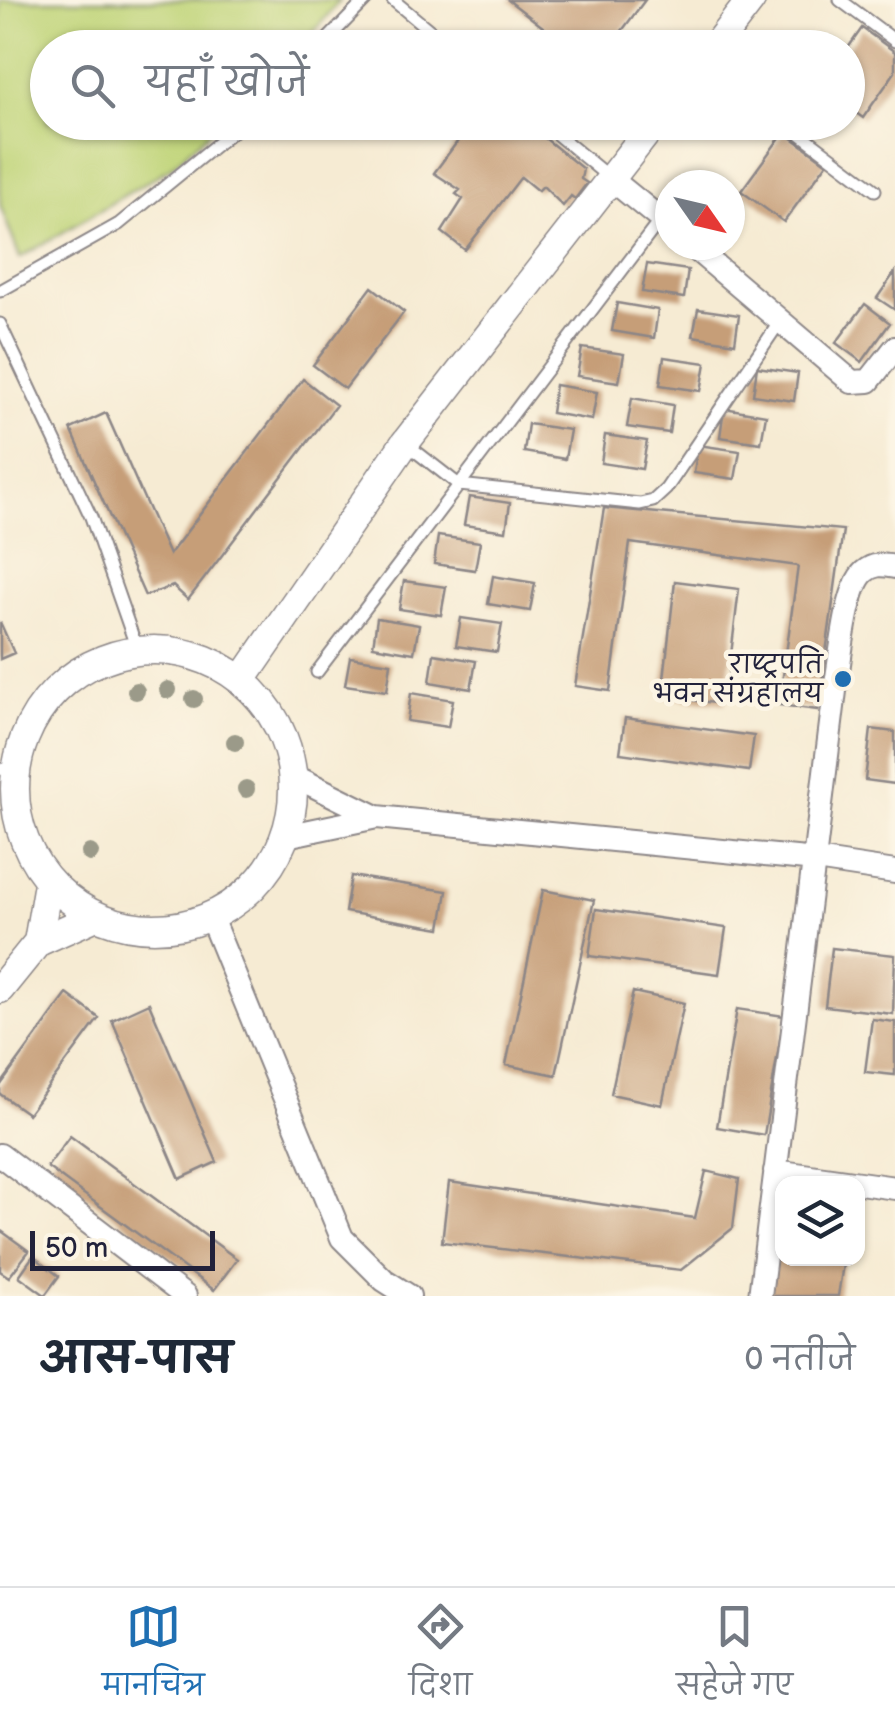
<!DOCTYPE html>
<html lang="hi">
<head>
<meta charset="utf-8">
<style>
  :root { --surface:#fff; --page:#f6f6f7; --text:#1f2937; --muted:#747a83; --line:#e0e1e3; --accent:#1f6fb2 }
  body { margin:0; font-family:"Balsamiq Sans","Playpen Sans Deva",sans-serif; background:var(--page); color:var(--text) }
  .controls { position:absolute; right:30px; bottom:30px; display:grid; overflow:hidden; border-radius:20px; box-shadow:0 2px 8px #0004 }
  .controls button { width:90px; height:90px; display:grid; place-items:center; padding:0; border:0; border-bottom:2px solid var(--line); background:var(--surface); color:var(--text); font:50px sans-serif }
  .compass { position:absolute; left:655px; top:170px; width:90px; height:90px; border-radius:50%; background:var(--surface); box-shadow:0 2px 8px #0004; rotate:124deg }
  .scale { position:absolute; left:30px; bottom:25px; width:185px; box-sizing:border-box; padding-left:10px; border:5px solid #22223b; border-top:0; font-size:28px; line-height:35px; white-space:nowrap; color:#22223b; -webkit-text-stroke:8px #fcf5e5; paint-order:stroke }
  .list { margin:0; padding:0; list-style:none }
  h2 { display:flex; justify-content:space-between; align-items:center; height:130px; margin:0; padding:0 40px; font-size:42px }
  h2 small { font-size:32px; font-weight:400; color:var(--muted) }
  .icon { flex:none; width:55px; height:55px; fill:none; stroke:currentColor; stroke-width:2; stroke-linecap:round; stroke-linejoin:round }
  .map { position:relative; flex:none; width:895px; height:1296px; overflow:hidden }
  .search { position:absolute; background:var(--surface); box-shadow:0 2px 8px #0004; left:30px; right:30px; top:30px; height:110px; display:flex; align-items:center; gap:25px; box-sizing:border-box; padding:0 35px; border-radius:55px; color:var(--muted); font-size:38px }
  .sheet { height:290px; background:var(--surface) }
  nav { display:flex; justify-content:space-around; align-items:center; box-sizing:border-box; height:140px; border-top:2px solid var(--line); background:var(--surface); font-size:28px; color:var(--muted) }
  nav a { display:grid; justify-items:center; gap:5px }
  nav .on { color:var(--accent) }
  .map>svg:first-child { display:block }
  .green { fill:#bfd478; stroke:#707b5a; stroke-width:2.5 }
  .building { fill:#c69e78 }
  .lines { fill:none; stroke-linecap:round; stroke-linejoin:round }
  .service-casing { stroke:#8c8687; stroke-width:15 }
  .minor-casing { stroke:#8c8687; stroke-width:26 }
  .tertiary-casing { stroke:#8c8687; stroke-width:31 }
  .service { stroke:#fff; stroke-width:11 }
  .minor { stroke:#fff; stroke-width:22 }
  .tertiary { stroke:#fff; stroke-width:28 }
  .tree { fill:#9b9a89 }
  .poi-dot { fill:#1f6fb2; stroke:#fcf5e5; stroke-width:4 }
  .labels { text-anchor:middle; dominant-baseline:central; stroke-width:9; stroke-linejoin:round; paint-order:stroke }
  .poi-label { font-size:25px; fill:#22223b; stroke:#fcf5e5; text-anchor:end }
</style>
</head>
<body>
<div class="map">
<svg width="895" height="1296" viewBox="0 0 895 1296">
  <rect width="100%" height="100%" fill="#fcf5e5"/>
  <filter id="ink" filterUnits="userSpaceOnUse"><feTurbulence type="fractalNoise" baseFrequency=".01" numOctaves="2"/><feDisplacementMap in="SourceGraphic" scale="20" xChannelSelector="R" yChannelSelector="G"/><feConvolveMatrix kernelMatrix="1 2 1 2 8 2 1 2 1" color-interpolation-filters="sRGB"/></filter>
  <filter id="wash" filterUnits="userSpaceOnUse"><feTurbulence type="fractalNoise" baseFrequency=".0048" numOctaves="4" result="noise"/><feDisplacementMap in="SourceGraphic" scale="40" xChannelSelector="R" yChannelSelector="G"/><feGaussianBlur stdDeviation="2.25" result="paint"/><feColorMatrix in="noise" values="0 0 0 0 0 0 0 0 0 0 0 0 0 0 0 0 0 1.4 0 .05"/><feComposite in="paint" operator="in"/></filter>
  <g filter="url(#wash)">
    <rect width="100%" height="100%" fill="#f6ebd3"/>
    <path class="green" d="M0 0H340L301 47 48 48V122L219 123 170 168 20 258 0 205Z"/>
    <g id="blocks">
      <path class="building" d="M508 0H645L609 48H570Z
        M862 28 895 52V72L863 118 848 107V48Z
        M472 122 482 126 484 122H525L583 169 581 179 587 183 575 199 571 196 563 206 543 186 538 191 521 177 465 250 442 232 463 199 456 194 460 190 434 173Z
        M784 132 827 163 784 222 741 191Z
        M647 264 688 270 684 298 642 292Z
        M895 272V310L877 298Z
        M372 287 404 312 345 389 313 365Z
        M617 303 658 310 654 338 612 331Z
        M865 304 890 323 862 362 836 343Z
        M698 309 739 315 735 343 693 336Z
        M582 348 624 354 619 382 577 376Z
        M664 357 706 363 701 391 660 385Z
        M757 367 798 373 794 401 753 395Z
        M303 379 336 405 188 600 173 586 145 596 71 429 106 413 169 555Z
        M555 385 597 392 592 420 551 413Z
        M632 398 673 405 669 433 627 427Z
        M724 408 766 415 761 443 720 437Z
        M528 424 570 430 565 459 524 452Z
        M605 435 647 441 642 469 601 463Z
        M698 445 740 451 735 479 694 473Z
        M469 497 510 503 506 531 464 525Z
        M604 508 843 530 818 710 779 705 798 566 630 543 610 691 575 686Z
        M438 536 480 542 475 570 434 564Z
        M493 576 535 583 530 611 488 604Z
        M404 581 446 587 441 615 399 609Z
        M675 581 739 589 725 704 662 697Z
        M377 618 419 625 414 653 373 646Z
        M461 618 502 624 497 652 456 646Z
        M0 622 14 653 0 659Z
        M434 654 476 661 471 689 430 682Z
        M350 657 391 663 387 691 345 685Z
        M411 693 453 700 448 727 407 721Z
        M625 718 754 736 749 771 620 753Z
        M871 729 895 732V784L865 780Z
        M351 876 447 891 441 928 345 912Z
        M543 890 594 900 556 1075 506 1065Z
        M596 909 726 928 719 974 589 956Z
        M832 948 895 955 893 1014 825 1006Z
        M633 992 684 1003 662 1105 611 1094Z
        M67 994 99 1018 28 1114 0 1094V1086Z
        M149 1003 217 1162 180 1179 112 1020Z
        M737 1009 784 1016 764 1135 717 1127Z
        M872 1019 895 1022V1075L865 1072Z
        M70 1136 237 1259 214 1290 47 1167Z
        M706 1171 739 1179 733 1228 681 1270 442 1242 449 1182 695 1218Z
        M782 1203V1258H844L838 1296H763Z
        M0 1230 29 1251 9 1277 0 1271Z
        M33 1256 59 1276 45 1295 19 1276Z"/>
    </g>
  </g>
  <g filter="url(#ink)">
    <use href="#blocks" fill-opacity="0" stroke="#8c8687" stroke-width="2.5"/>
    <g class="lines">
      <g class="service-casing">
        <path id="service" d="M393 0 451 48
          M840 0 895 41
          M319 48 366 0
          M542 122 611 179
          M785 122 875 190
          M0 291 119 224 244 122
          M0 324 91 517 137 649
          M405 443 459 485 640 504 653 501 666 489 779 323
          M317 672 661 219
          M0 769 15 771"/>
      </g>
      <g class="minor-casing">
        <path id="minor" d="M611 179 670 227
          M691 245 852 382 869 381 895 348
          M294 776 377 817
          M286 836 377 817 816 860 895 872
          M211 918 342 1238 384 1280 409 1296
          M0 1155 185 1296
          M775 1171 895 1188
          M760 1296 836 683C841 657 846 589 864 572 874 563 883 565 895 567"/>
      </g>
      <g class="tertiary-casing">
        <path id="tertiary" d="M714 48 751 0
          M15 789a139 139 0 1 1 278 0a139 139 0 1 1-278 0Z
          M242 680 405 443 655 122
          M38 942 48 883
          M0 989 38 942 96 916"/>
      </g>
      <use href="#service" class="service"/>
      <use href="#minor" class="minor"/>
      <use href="#tertiary" class="tertiary"/>
    </g>
    <g class="tree">
      <circle cx="168" cy="690" r="9"/>
      <circle cx="136" cy="691" r="9"/>
      <circle cx="194" cy="699" r="9"/>
      <circle cx="235" cy="742" r="9"/>
      <circle cx="246" cy="789" r="9"/>
      <circle cx="90" cy="853" r="9"/>
    </g>
  </g>
  <circle class="poi-dot" cx="843" cy="679" r="10"/>
  <g class="labels">
    <g class="poi-label">
      <text x="823" y="665">राष्ट्रपति<tspan x="823" dy="29">भवन संग्रहालय</tspan></text>
    </g>
  </g>
</svg>
<div class="controls">
<button><svg class="icon" aria-label="layers" viewBox="0 0 24 24"><path d="M12 4l9 5-9 5-9-5zM3 14l9 5 9-5"/></svg></button>
</div>
<svg class="compass" viewBox="-18 -18 36 36"><path d="M0-13l5 13h-10z" fill="#e53935"/><path d="M0 13l5-13h-10z" fill="#747a83"/></svg>
<div class="scale">50 m</div>
<div class="search"><svg class="icon" aria-label="search" viewBox="0 0 24 24"><circle cx="10" cy="10" r="6"/><path d="M15 15l6 6"/></svg>यहाँ खोजें</div>
</div>
<section class="sheet">
<h2>आस-पास<small>0 नतीजे</small></h2>
<ul class="list">
</ul>
</section>
<nav>
<a class="on"><svg class="icon" aria-label="map" viewBox="0 0 24 24"><path d="M3 6l6-2 6 2 6-2v14l-6 2-6-2-6 2zM9 4v14M15 6v14"/></svg>मानचित्र</a>
<a><svg class="icon" aria-label="directions" viewBox="0 0 24 24"><path d="M12 3l9 9-9 9-9-9zM9 14v-3h6M13 9l2 2-2 2"/></svg>दिशा</a>
<a><svg class="icon" aria-label="saved" viewBox="0 0 24 24"><path d="M7 4h10v16l-5-4-5 4z"/></svg>सहेजे गए</a>
</nav>
</body>
</html>
